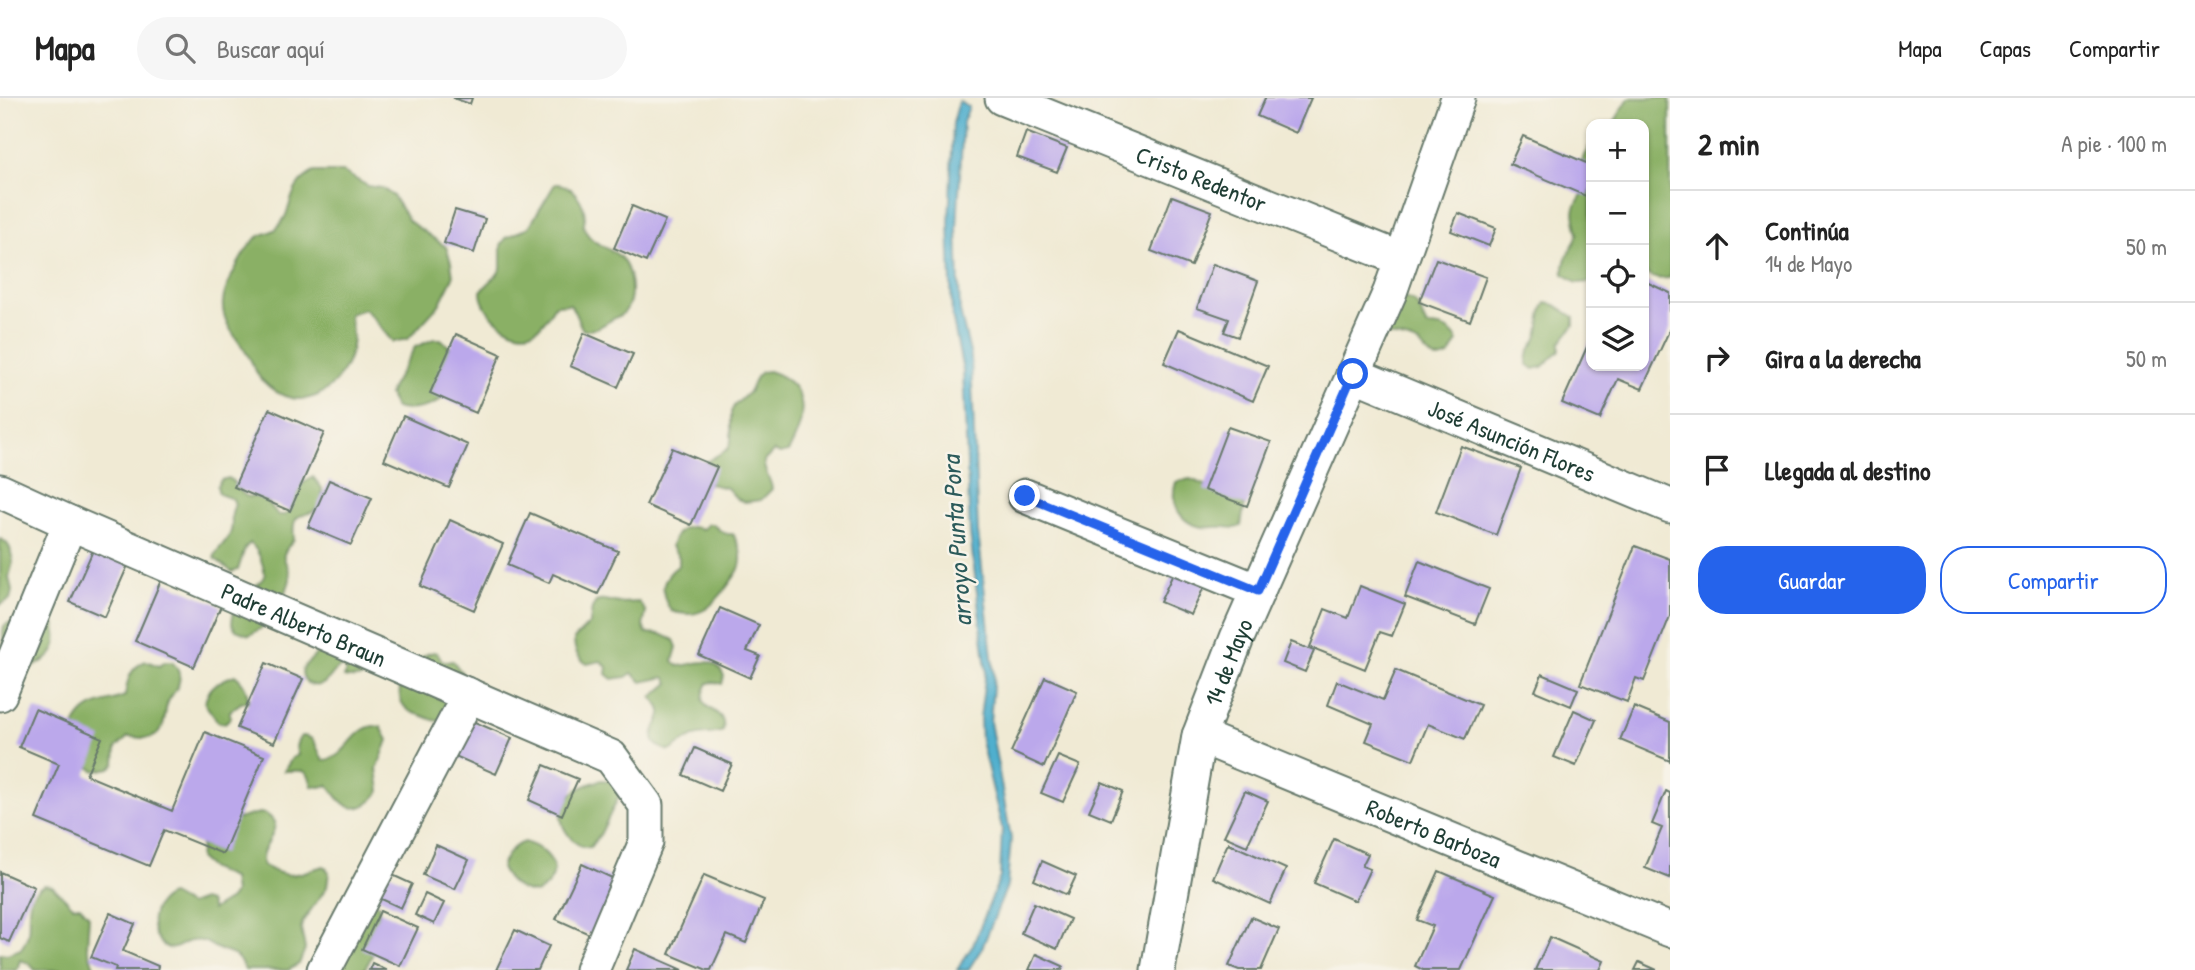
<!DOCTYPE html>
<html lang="es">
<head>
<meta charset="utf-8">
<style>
  :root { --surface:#fff; --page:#f6f6f6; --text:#222; --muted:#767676; --line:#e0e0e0; --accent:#2563eb }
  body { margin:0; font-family:"Patrick Hand",sans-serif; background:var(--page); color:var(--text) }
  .controls { position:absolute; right:21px; top:21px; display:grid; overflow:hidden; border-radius:14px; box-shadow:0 2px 5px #0004 }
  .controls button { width:63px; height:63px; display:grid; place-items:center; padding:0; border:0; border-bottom:2px solid var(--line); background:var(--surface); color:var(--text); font:35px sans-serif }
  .stop { position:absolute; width:21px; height:21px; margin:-16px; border:5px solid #2563eb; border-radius:50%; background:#fff }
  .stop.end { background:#2563eb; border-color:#fff; box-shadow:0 2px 7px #0008 }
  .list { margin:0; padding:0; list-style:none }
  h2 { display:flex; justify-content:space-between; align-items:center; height:91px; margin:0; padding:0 28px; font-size:30px }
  h2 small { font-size:23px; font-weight:400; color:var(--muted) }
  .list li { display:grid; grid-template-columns:46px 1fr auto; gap:21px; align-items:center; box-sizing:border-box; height:112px; padding:0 28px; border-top:2px solid var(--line) }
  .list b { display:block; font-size:26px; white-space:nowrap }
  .list p { margin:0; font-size:23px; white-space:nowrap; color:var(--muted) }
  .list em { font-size:23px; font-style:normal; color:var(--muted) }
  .actions { display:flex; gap:14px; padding:21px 28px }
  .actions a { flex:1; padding:16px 0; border:2px solid var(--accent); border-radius:28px; text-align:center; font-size:24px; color:var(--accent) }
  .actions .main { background:var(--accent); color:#fff }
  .icon { flex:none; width:38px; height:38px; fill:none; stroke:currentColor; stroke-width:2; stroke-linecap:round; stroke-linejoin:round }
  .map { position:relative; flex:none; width:1670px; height:872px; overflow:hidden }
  header { display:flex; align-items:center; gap:42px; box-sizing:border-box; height:98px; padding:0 35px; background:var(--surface); border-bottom:2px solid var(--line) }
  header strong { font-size:33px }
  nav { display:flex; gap:38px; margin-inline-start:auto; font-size:24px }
  .search { width:490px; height:63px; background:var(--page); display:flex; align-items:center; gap:18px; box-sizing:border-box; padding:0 24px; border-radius:38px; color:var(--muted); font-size:26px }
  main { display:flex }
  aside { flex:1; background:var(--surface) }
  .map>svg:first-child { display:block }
  .forest { fill:#8ab065; stroke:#54764c; stroke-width:2 }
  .water { fill:#4fafce; stroke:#377681; stroke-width:2 }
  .building { fill:#bba8eb }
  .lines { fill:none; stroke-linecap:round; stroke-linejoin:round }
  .minor-casing { stroke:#687a6c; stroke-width:37 }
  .minor { stroke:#fff; stroke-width:33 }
  .route { stroke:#2563eb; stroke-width:9 }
  .labels { text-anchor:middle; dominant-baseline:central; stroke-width:5; stroke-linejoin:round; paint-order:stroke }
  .street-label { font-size:24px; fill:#1f3d34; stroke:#f7f3e8 }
  .water-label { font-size:26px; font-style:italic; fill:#2b5a5a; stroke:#f7f3e8 }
</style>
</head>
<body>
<header>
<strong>Mapa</strong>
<div class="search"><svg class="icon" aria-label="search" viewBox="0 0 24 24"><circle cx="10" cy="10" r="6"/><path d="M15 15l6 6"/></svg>Buscar aquí</div>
<nav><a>Mapa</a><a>Capas</a><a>Compartir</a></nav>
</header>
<main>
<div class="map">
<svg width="1670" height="872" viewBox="0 0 1670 872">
  <rect width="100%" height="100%" fill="#f7f3e8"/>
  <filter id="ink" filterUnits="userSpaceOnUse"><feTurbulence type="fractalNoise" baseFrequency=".0143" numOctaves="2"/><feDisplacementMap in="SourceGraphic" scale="14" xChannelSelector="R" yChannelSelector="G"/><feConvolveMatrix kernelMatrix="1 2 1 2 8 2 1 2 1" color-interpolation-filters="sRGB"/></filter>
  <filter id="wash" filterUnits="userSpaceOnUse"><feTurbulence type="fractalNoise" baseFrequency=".00686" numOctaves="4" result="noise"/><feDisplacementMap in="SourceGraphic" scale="28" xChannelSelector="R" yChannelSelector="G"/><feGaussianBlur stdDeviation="1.57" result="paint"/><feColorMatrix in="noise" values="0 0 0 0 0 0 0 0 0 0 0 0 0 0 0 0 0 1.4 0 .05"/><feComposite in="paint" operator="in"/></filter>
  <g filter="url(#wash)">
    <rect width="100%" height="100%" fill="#f0ead4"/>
    <path class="forest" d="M1629 0H1670V180C1659 181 1651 182 1644 172V26H1613Z
      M1591 46V184L1577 185 1564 176C1562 159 1573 151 1578 136 1574 115 1570 114 1583 95 1580 73 1577 65 1591 46Z
      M314 74H343L368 88 382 90 393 98 409 123 446 149 451 164 453 179 439 207 408 241 393 244C382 233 376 220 364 211L349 216C350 226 354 239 352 248 343 294 300 321 263 283 255 276 253 264 247 256 237 240 221 224 223 204 224 189 246 147 258 139 264 135 272 135 277 130 296 111 284 90 314 74Z
      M555 86C572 85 584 103 585 119 585 122 583 126 584 129 589 147 611 149 621 160 631 172 635 198 626 212 622 218 614 220 608 224 599 229 593 233 583 232 578 224 576 215 570 206L555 207C550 214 545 225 538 230 517 247 480 215 481 193L497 177 501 170V147L506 140 529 129Z
      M1399 199C1422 203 1418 212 1427 228 1441 228 1450 230 1458 243L1450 257C1430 268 1430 254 1417 245 1408 240 1394 239 1384 237Z
      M1546 205 1555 207 1574 219V227L1560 245V252L1554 258 1542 269 1534 271 1528 267C1525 249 1537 248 1539 234 1542 222 1539 215 1546 205Z
      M434 241H441L452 251 443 299C434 310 408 314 395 310L389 297 392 289 415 249Z
      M769 273C812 287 806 322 788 354L780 356 774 353 764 363C763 375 771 380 772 391L761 402 745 404 737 401 727 390 705 385 704 365 728 351 731 343V314L734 308 750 293 756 279 761 274Z
      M313 379 322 390C322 395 323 402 320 407 309 424 290 406 294 441 274 465 289 458 290 480 290 489 273 518 268 525 263 530 255 534 249 537L236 532 232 526C233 499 250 497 265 478 264 468 259 452 250 445L245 450 238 472 232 474 214 460C217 450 226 445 230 436 235 426 228 418 235 407L233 401 219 396 217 388 221 382 229 380C236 385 239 394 246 398 251 400 258 398 264 400L278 417H285L290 413 294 391Z
      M1190 381 1242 402 1244 409 1241 428C1234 432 1232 429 1225 429 1218 428 1210 430 1203 429 1180 426 1169 405 1176 384Z
      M708 426H713C720 433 724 437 733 436 737 445 742 452 741 462 741 472 734 478 729 486 713 508 700 523 671 513 659 494 660 481 679 467V459L671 448C677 430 686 426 703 431Z
      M0 441 6 444 10 450 13 464 9 479 12 493 10 501 0 507Z
      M604 502 619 505 639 504 646 514 643 528 646 535 661 536 674 542 677 549 673 563 678 568C696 567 714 555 724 578L722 586 715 584 708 585C690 619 728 605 723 633 713 637 704 635 695 638 685 641 679 648 670 653 636 644 664 624 661 613 660 608 655 603 652 599L669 585 665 579 642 584 632 575 626 579 612 581 606 576 607 569 601 563 587 566C578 560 574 553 574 541L590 525 592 510 596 504Z
      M49 514C56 525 61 547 50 558 45 563 37 566 31 570 9 565 0 550 4 528L17 520Z
      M323 540 378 570C368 580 357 582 344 579L346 572 341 568C328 577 326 594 307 585 295 569 308 567 316 556 319 551 321 545 323 540Z
      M433 554 437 555 443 564 453 563 462 575V579L441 623C431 624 429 619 420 617 381 608 405 561 433 554Z
      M146 563 159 568 164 564H172C177 569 181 576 179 584 178 591 171 597 168 604 163 616 168 629 154 638 147 643 136 638 128 639L116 650 115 666 110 670 95 673 89 669 74 628C86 603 103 607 125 598 127 583 130 569 146 563Z
      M235 577C244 584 248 592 248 603L241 605 230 613V620L225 625 218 624 205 606C207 588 219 583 235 577Z
      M373 628 381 629 388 642 377 671 380 693C372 705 356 717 342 704 337 700 333 692 328 687L320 689 312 688C307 667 301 674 284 673L292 660 298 657C295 649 296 645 301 638 318 638 315 651 323 662 346 662 351 632 373 628Z
      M602 682 610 683 620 696 600 737 590 749C574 751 560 729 561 715 564 695 586 686 602 682Z
      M259 715C267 716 271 718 275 726 274 742 258 751 263 768 293 783 293 776 324 768L329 774 327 789 303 823 301 830 305 851 299 866 288 872H245C235 852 232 858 216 850 207 845 203 841 191 843 183 844 175 854 166 849 146 837 149 804 171 797L189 807 202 802 209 804 212 812 230 801 234 795 232 780 211 771 199 760 201 745 230 723Z
      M524 744C552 752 567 776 537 795 521 794 508 786 501 770 504 759 513 747 524 744Z
      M44 787 52 788 73 808H80L89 818 87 848 95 872H35L29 865 20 862 17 872H0V855L7 856 21 851C24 846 27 841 28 836 31 816 23 798 44 787Z
      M367 801 379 807C379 832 378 851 364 872H330Z"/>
    <path class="water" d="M959 3 969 9 963 24 957 130 960 213 971 259 978 434 994 576 990 624 1011 741 1007 788 982 850 968 872H957L973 847 1000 779 1002 730 981 643 980 620 986 572 970 435 963 273 952 217 949 126 953 25Z"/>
    <g id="blocks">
      <path class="building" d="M453 0H472L470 6Z
        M1265 0H1311L1296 35 1257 18Z
        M1026 34 1067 50 1057 74 1017 59Z
        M1523 38 1591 67V90L1588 99 1510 66Z
        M1172 98 1212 113 1191 168 1151 153Z
        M632 108 665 122 646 164 614 150Z
        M455 112 485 121 474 155 444 145Z
        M1458 115 1496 130 1489 148 1451 133Z
        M1436 161 1486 179 1470 223 1419 204Z
        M1213 166 1258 183 1238 239 1224 234 1229 221 1197 210Z
        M1644 183 1670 195V231L1642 291 1618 281 1600 321 1562 305 1591 240V268H1644Z
        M1179 231 1268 268 1253 303 1164 265Z
        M584 235 633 256 618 289 570 268Z
        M456 236 501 256 476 315 430 295Z
        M269 311 324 335 290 413 234 389Z
        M403 318 468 347 449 390 384 362Z
        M1228 329 1271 344 1247 408 1204 392Z
        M1461 348 1521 370 1496 437 1436 414Z
        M672 350 717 369 691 427 646 407Z
        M329 382 372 400 351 447 308 429Z
        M530 415 618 453 598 496 553 476 549 485 507 467Z
        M450 422 503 446 474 512 420 488Z
        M1635 448 1670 461V518L1644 583 1636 580 1627 604 1580 586Z
        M94 450 129 465 105 519 70 504Z
        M1419 463 1489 491 1475 526 1405 499Z
        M1178 465 1209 478 1191 517 1160 504Z
        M161 482 221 508 194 569 135 543Z
        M1360 488 1405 506 1392 538 1380 534 1365 571 1310 549 1325 511 1348 520Z
        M720 510 759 527 747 553 760 558 750 580 699 557Z
        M1291 544 1314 553 1305 574 1283 565Z
        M266 565 303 581 274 645 237 630Z
        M1396 572 1480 607 1465 641 1428 626 1413 662 1366 643 1373 626 1328 607 1337 583 1383 602Z
        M1542 576 1578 591 1571 608 1535 593Z
        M1045 579 1077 593 1044 669 1011 654Z
        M1634 609 1670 624V663L1620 642Z
        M35 611 102 640 86 677 172 713 205 634 264 658 223 756 164 732 149 768 36 721 59 666 19 649Z
        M1574 612 1596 622 1576 668 1554 659Z
        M470 622 512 640 496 676 455 658Z
        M695 650 732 666 720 693 683 677Z
        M1058 658 1080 667 1063 704 1041 695Z
        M544 667 578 681 562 717 529 702Z
        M1102 684 1123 693 1111 722 1089 713Z
        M1245 693 1268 703 1247 748 1224 738Z
        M1666 693 1670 695V780L1645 770 1662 730 1652 726Z
        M1334 741 1368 756 1362 768 1370 771 1355 803 1314 785Z
        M1228 745 1286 771 1270 806 1213 780Z
        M436 747 469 762 455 791 423 777Z
        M1042 763 1076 778 1067 797 1034 782Z
        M582 766 623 785 598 840 556 821Z
        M1439 773 1495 797 1461 872H1423L1415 868 1433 828 1417 822Z
        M0 774 34 789 9 844 0 840Z
        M388 775 412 786 401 810 377 799Z
        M704 777 764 802 746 845 727 837 711 872H707L669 856Z
        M425 796 444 805 434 826 415 817Z
        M1034 805 1070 821 1057 851 1021 835Z
        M380 813 418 830 400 868 362 851Z
        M110 815 135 826 123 853 158 868 157 872H115L116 869 91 859Z
        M1251 819 1279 831 1261 872H1239L1229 868Z
        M515 832 549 848 538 872H496Z
        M1550 839 1604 863 1600 872H1535Z
        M635 851 683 872H626Z
        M1036 856 1063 868 1062 872H1029Z
        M1639 864 1657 872H1635Z
        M372 865 387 872H369Z"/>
    </g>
  </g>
  <g filter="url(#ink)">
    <use href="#blocks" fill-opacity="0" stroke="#687a6c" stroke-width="2"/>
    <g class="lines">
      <g class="minor-casing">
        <g id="minor">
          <path id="s1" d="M1002 0 1401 161"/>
          <path id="s2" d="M1353 276 1670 408"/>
          <path id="s3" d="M0 393 70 425 611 659 646 707V744L592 872"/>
          <path d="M1025 398 1258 493"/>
          <path d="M0 596 70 425"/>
          <path id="s4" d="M1199 638 1670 832"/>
          <path d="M324 872 469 597"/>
          <path id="s5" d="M1158 872 1199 638 1237 540 1390 194 1458 0"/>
        </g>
      </g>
      <use href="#minor" class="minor"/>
    </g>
  </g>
  <g class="lines" filter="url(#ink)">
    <path class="route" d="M1025 398 1258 493 1353 276"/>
  </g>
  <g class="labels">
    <g class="street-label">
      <text stroke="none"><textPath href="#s1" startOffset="215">Cristo Redentor</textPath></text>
      <text stroke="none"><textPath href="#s2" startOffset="172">José Asunción Flores</textPath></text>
      <text stroke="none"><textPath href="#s3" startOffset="332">Padre Alberto Braun</textPath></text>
      <text stroke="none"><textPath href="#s5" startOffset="317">14 de Mayo</textPath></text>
      <text stroke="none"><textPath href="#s4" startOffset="254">Roberto Barboza</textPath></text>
    </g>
    <g class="water-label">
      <text transform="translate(956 443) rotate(-94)">arroyo Punta Pora</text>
    </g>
  </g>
</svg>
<div class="controls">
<button>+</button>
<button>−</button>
<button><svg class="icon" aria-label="locate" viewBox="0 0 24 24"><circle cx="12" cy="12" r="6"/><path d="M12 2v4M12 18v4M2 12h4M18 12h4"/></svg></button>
<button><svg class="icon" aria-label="layers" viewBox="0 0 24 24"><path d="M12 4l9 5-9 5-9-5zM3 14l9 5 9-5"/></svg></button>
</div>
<div class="stop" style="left:1353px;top:276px"></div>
<div class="stop end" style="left:1025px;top:398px"></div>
</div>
<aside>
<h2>2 min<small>A pie · 100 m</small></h2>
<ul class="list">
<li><svg class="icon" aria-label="ahead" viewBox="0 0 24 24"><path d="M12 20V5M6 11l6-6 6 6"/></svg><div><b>Continúa</b><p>14 de Mayo</p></div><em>50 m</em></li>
<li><svg class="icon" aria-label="right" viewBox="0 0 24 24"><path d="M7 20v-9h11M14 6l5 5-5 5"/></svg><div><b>Gira a la derecha</b></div><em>50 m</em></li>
<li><svg class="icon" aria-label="arrive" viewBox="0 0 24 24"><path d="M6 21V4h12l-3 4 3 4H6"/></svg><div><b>Llegada al destino</b></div></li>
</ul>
<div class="actions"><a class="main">Guardar</a><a>Compartir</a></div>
</aside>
</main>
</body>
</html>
